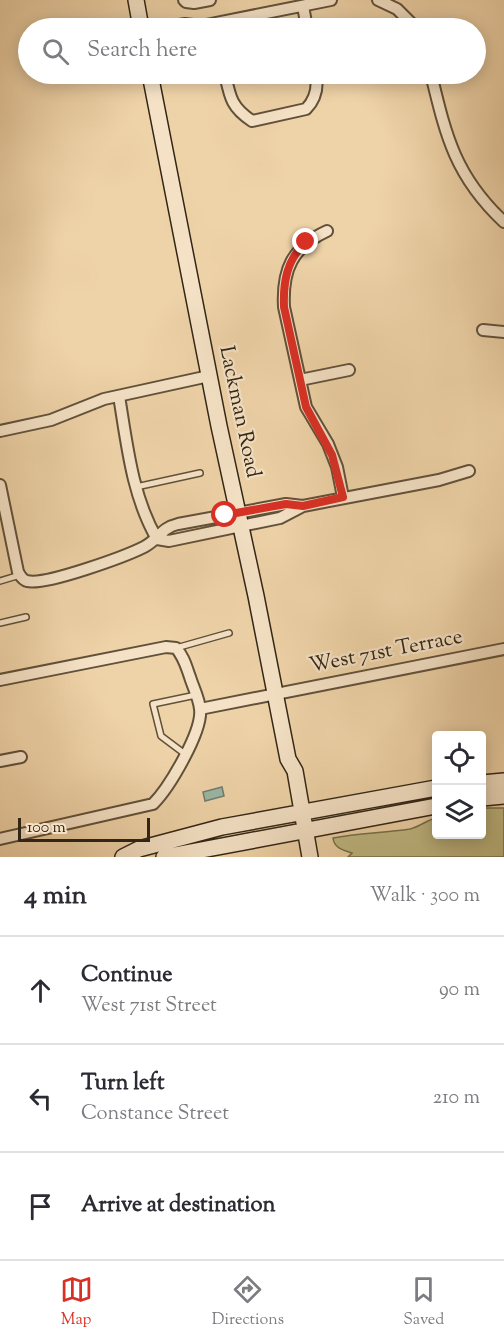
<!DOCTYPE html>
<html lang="en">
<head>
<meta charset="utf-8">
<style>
  :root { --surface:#fff; --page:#f7f7f7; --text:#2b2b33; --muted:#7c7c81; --line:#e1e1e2; --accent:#d93025 }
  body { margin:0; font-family:"Sorts Mill Goudy",serif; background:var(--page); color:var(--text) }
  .controls { position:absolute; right:18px; bottom:18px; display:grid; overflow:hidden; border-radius:6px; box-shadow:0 3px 15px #0003 }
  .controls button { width:54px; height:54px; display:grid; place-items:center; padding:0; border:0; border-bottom:2px solid var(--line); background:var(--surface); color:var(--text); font:30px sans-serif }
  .scale { position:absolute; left:18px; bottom:15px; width:132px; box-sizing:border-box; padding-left:6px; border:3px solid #322616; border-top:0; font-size:16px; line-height:21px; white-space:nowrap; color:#322616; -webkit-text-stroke:4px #f5e2c6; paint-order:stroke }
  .stop { position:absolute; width:18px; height:18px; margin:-14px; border:4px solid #d93025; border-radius:50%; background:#fff }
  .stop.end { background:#d93025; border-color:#fff; box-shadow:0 2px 6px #0008 }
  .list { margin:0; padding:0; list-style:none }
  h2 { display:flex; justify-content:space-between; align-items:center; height:78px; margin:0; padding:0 24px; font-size:26px }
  h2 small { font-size:20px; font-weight:400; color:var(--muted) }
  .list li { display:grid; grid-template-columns:39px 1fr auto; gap:18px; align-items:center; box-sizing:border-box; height:108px; padding:0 24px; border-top:2px solid var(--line) }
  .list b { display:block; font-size:22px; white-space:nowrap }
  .list p { margin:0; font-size:20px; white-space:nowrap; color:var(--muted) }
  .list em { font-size:20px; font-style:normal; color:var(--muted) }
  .icon { flex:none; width:33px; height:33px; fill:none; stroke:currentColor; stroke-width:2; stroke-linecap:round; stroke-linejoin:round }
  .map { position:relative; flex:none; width:504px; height:857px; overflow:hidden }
  .search { position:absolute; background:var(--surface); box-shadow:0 3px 15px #0003; left:18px; right:18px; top:18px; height:66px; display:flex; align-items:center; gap:15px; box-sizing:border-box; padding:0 21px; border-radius:33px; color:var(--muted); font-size:22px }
  .sheet { height:402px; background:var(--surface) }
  nav { display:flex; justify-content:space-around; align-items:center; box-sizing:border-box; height:84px; border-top:2px solid var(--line); background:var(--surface); font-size:16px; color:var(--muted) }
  nav a { display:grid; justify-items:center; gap:3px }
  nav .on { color:var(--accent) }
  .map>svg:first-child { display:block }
  .green { fill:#c0ba83; stroke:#79704c; stroke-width:1.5 }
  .water { fill:#9ab8a7; stroke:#707e6d; stroke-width:1.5 }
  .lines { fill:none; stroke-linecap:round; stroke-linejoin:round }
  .lane-casing { stroke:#61513a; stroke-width:8 }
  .street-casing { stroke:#61513a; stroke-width:14 }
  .secondary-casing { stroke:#322616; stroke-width:18 }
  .lane { stroke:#f5e2c6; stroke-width:5 }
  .street { stroke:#f5e2c6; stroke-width:10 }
  .secondary { stroke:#f5e2c6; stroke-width:15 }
  .route { stroke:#d93025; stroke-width:8 }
  .labels { text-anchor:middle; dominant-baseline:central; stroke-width:4.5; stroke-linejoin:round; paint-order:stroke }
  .street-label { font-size:21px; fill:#322616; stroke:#f5e2c6 }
</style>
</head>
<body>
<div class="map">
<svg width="504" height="857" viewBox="0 0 504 857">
  <rect width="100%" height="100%" fill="#efd3a8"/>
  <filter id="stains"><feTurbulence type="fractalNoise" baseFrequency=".00333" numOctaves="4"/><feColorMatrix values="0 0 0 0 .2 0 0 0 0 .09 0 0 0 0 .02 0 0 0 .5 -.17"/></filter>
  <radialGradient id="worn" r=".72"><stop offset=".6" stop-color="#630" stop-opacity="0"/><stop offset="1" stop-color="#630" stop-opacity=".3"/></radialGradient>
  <path class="green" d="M487 808H504V857H348L352 853C343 850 334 848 333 838 358 833 384 833 410 829 419 827 427 820 436 818V834H482V809Z"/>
  <path class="water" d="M222 787 224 796 205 801 203 792Z"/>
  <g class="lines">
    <g class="lane-casing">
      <path id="lane" d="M136 487 200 473
        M0 581 20 575
        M0 623 26 617
        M176 648 229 633
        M185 754 161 736 153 704 196 695"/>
    </g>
    <g class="street-casing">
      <path id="street" d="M184 0 186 2 194 3 210 0
        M378 0 397 9 416 28
        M303 6 307 28
        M163 28 185 24 201 26 331 0
        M225 74C230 97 231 107 252 121L306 109C316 99 318 87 316 74
        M431 74C446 136 455 176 504 222
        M327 231C292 247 282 270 284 307L306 407 328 444 337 467 343 497
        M483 330 504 332
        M300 380 349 370
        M119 396C127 444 132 496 157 539
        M0 431 51 420 104 399 209 376
        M0 485 18 572C20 575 22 580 27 581 45 586 126 556 144 547 159 539 161 528 178 524L286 504 303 506
        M157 539 169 541 280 518 303 506 439 480 469 471
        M0 680 166 647 176 648C184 657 186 666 190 677 193 687 199 698 200 709 203 731 169 788 153 804L0 839
        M200 709 504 649
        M0 761 21 757"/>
    </g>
    <g class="secondary-casing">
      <path id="secondary" d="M136 0 141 28
        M150 74 219 426 256 596 288 759 295 771 310 857
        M482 783 504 781
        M482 798 504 796
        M123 857 139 849 222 827 436 788
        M164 857 436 806"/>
    </g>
    <use href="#lane" class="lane"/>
    <use href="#street" class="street"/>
    <use href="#secondary" class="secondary"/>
  </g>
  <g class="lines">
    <path class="route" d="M225 515 286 504 303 506 343 497 332 455 306 407 284 307C283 282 287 259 306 242"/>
  </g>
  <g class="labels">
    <g class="street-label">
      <text transform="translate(239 412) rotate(78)">Lackman Road</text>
      <text transform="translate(386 652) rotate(-11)">West 71st Terrace</text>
    </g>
  </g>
  <rect width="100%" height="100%" filter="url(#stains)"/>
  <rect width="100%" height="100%" fill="url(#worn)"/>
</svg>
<div class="controls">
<button><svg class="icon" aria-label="locate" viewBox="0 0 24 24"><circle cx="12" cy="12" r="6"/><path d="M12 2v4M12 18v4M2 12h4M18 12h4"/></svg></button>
<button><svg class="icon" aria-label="layers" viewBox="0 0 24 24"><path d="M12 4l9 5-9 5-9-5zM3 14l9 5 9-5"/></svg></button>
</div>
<div class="scale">100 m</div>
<div class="stop" style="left:225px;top:515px"></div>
<div class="stop end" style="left:306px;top:242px"></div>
<div class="search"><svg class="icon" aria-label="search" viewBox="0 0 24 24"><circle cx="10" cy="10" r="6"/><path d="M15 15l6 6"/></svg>Search here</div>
</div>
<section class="sheet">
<h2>4 min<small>Walk · 300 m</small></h2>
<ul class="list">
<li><svg class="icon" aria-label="ahead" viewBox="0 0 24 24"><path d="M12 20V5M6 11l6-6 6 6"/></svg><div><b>Continue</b><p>West 71st Street</p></div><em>90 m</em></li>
<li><svg class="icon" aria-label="left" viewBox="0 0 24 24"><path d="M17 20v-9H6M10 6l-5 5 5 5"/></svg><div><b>Turn left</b><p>Constance Street</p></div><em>210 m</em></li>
<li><svg class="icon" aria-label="arrive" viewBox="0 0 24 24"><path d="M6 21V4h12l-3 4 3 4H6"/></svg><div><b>Arrive at destination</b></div></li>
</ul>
</section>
<nav>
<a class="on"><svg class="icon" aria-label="map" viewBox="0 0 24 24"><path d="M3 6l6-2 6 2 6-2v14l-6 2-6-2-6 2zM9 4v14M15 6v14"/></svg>Map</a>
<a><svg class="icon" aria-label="directions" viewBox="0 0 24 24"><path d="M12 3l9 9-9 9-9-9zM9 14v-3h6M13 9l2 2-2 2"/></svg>Directions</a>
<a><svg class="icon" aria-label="saved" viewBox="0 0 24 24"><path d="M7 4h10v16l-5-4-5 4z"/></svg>Saved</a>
</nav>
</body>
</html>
